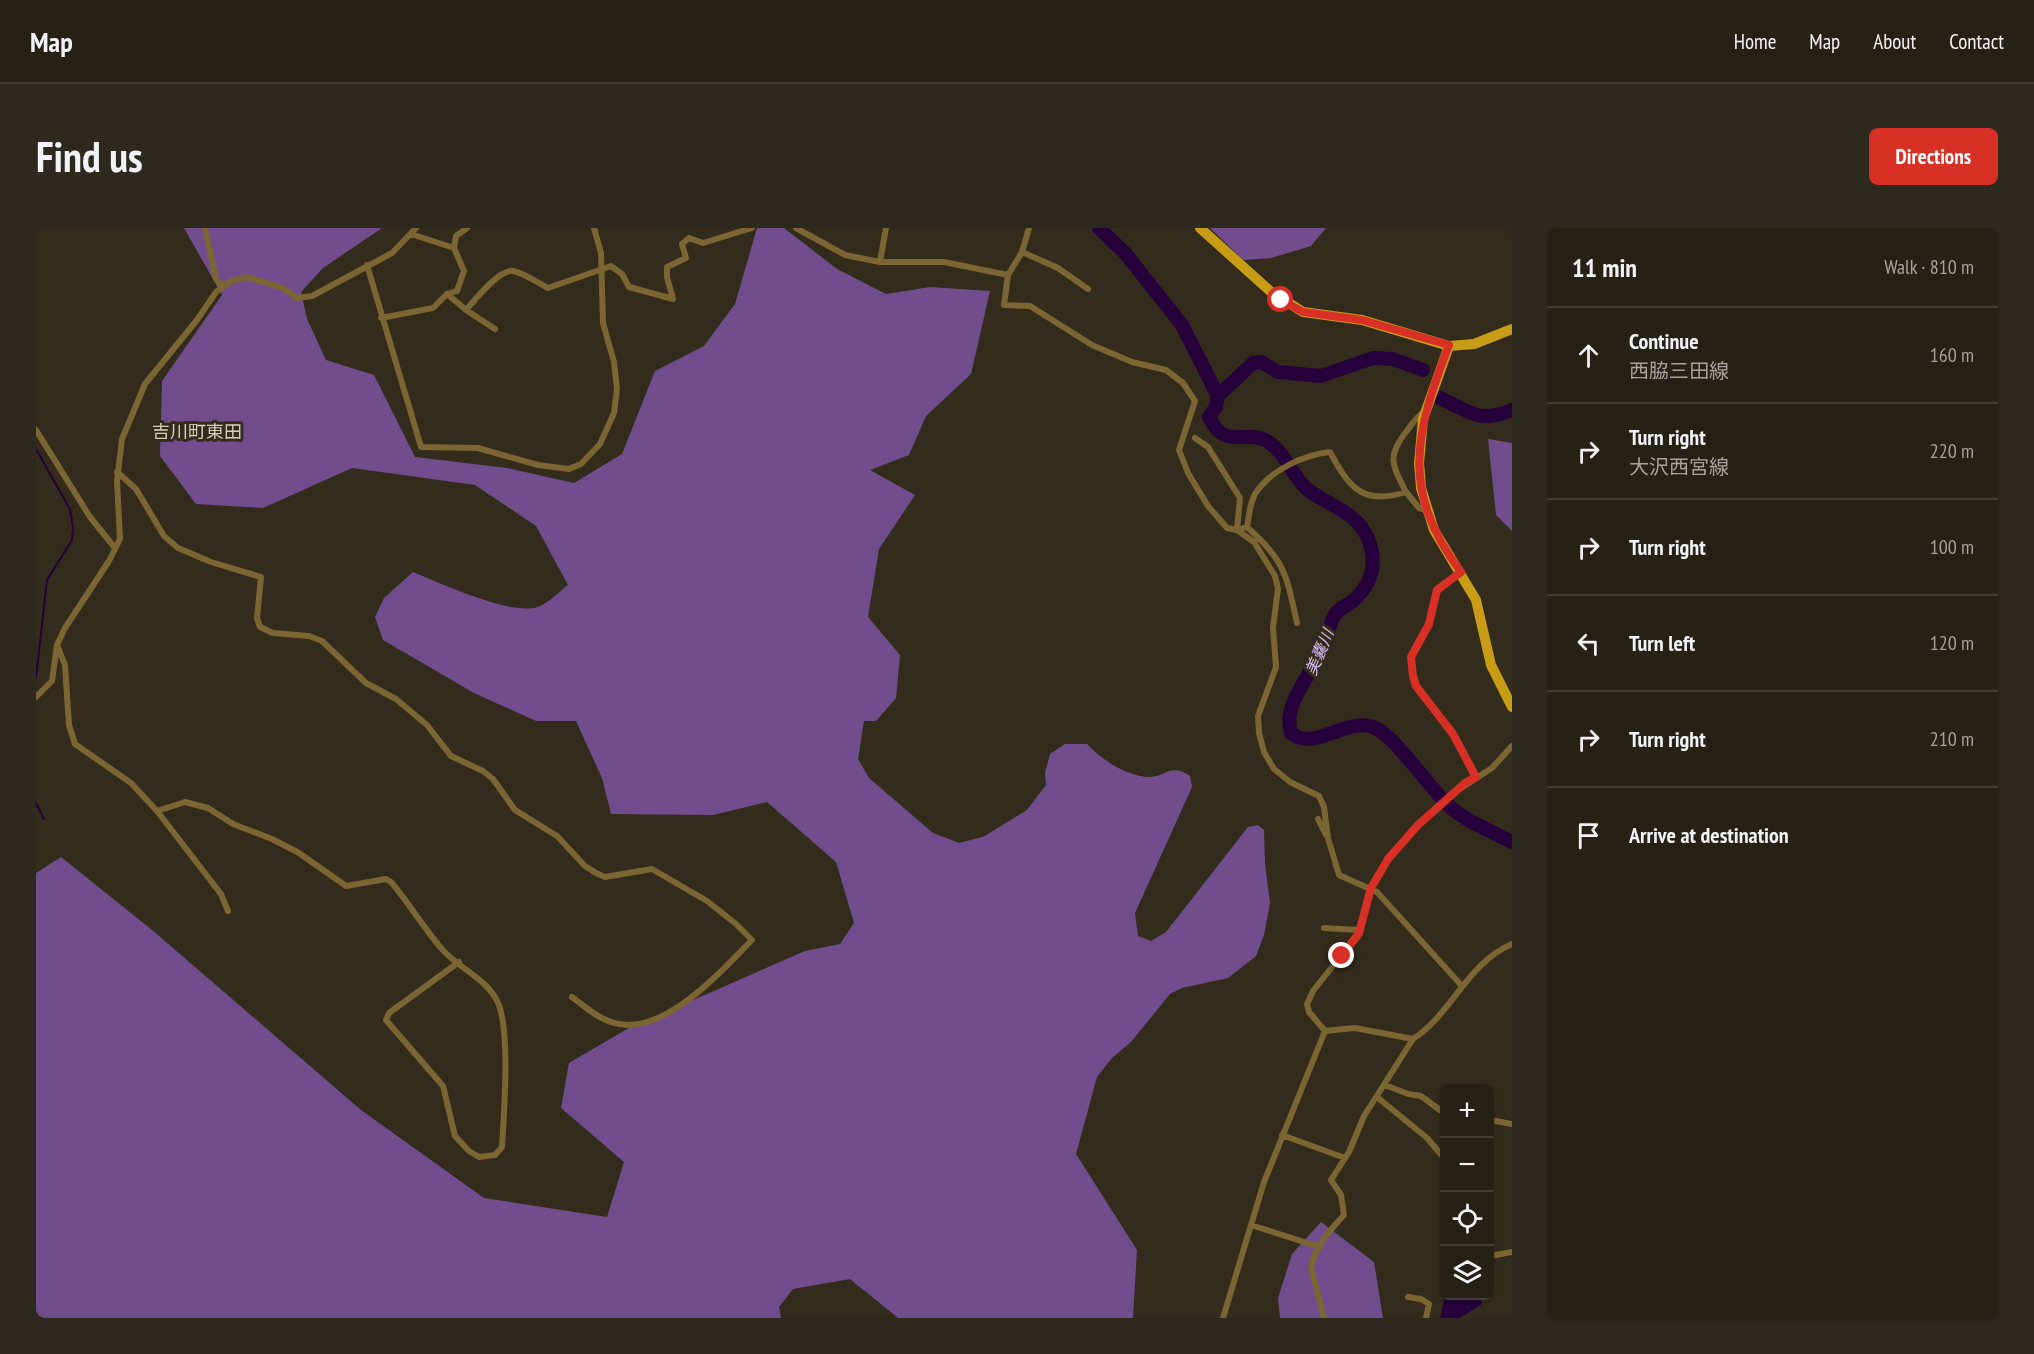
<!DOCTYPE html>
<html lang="en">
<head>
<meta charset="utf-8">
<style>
  :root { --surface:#262115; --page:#2e291e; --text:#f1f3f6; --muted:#a4a3a0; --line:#423e34; --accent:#d93025 }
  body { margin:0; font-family:"PT Sans Narrow","Noto Sans JP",sans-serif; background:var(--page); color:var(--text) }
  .controls { position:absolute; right:18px; bottom:18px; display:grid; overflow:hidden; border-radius:9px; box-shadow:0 2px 4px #0004 }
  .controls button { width:54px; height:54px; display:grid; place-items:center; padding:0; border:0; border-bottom:2px solid var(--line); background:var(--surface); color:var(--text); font:30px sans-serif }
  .stop { position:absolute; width:18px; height:18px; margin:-14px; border:4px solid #d93025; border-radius:50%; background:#fff }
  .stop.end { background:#d93025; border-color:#fff; box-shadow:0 2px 6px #0008 }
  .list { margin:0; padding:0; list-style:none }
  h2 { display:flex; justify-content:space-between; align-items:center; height:78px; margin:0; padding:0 24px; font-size:26px }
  h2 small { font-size:20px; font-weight:400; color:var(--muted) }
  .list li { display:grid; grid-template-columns:39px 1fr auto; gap:18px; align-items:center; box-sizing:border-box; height:96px; padding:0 24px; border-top:2px solid var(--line) }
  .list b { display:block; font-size:22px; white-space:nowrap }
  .list p { margin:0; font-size:20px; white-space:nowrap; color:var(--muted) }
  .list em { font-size:20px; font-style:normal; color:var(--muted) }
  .icon { flex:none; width:33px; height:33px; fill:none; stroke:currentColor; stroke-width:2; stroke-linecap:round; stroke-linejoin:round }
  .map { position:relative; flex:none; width:1476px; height:1090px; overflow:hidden; border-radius:9px }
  header { display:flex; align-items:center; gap:36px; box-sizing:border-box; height:84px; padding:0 30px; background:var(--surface); border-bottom:2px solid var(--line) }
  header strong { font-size:28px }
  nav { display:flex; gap:33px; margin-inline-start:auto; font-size:21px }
  .intro { display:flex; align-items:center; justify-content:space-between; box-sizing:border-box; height:144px; padding:0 36px }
  h1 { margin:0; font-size:42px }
  .button { padding:15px 27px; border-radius:9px; background:var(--accent); color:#fff; font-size:21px; font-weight:700 }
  main { display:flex; gap:36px; padding:0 36px }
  aside { flex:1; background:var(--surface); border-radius:9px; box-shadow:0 2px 4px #0004 }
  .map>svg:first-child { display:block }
  .forest { fill:#724d8d }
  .water { fill:#26003b }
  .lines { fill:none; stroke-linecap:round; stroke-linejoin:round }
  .stream { stroke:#26003b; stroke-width:2 }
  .river { stroke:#26003b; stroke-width:14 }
  .minor { stroke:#7b6532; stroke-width:6 }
  .primary { stroke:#c89c14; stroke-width:10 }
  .route { stroke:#d93025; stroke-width:8 }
  .labels { text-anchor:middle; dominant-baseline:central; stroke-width:6; stroke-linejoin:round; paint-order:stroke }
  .water-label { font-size:16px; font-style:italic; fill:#d9bbf2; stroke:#332c1c }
  .quarter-label { font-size:18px; fill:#d7ceba; stroke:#332c1c }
</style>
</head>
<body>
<header>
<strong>Map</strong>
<nav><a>Home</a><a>Map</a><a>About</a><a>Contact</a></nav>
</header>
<div class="intro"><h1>Find us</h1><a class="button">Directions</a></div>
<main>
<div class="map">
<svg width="1476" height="1090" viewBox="0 0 1476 1090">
  <rect width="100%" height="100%" fill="#332c1c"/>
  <path class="forest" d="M148 0H346L287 40 265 64 271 91 290 132 338 147 379 229 471 240 538 255 586 226 619 143 668 118 699 76 721 0H748L801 41 850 66 894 59 954 63 935 146 890 188 873 227 834 242 879 267 843 321 832 389 864 427 860 470 840 493H828L822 531 833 550 897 605 923 615 947 609 991 582 1010 557 1009 545 1014 526 1029 516H1051C1067 532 1086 546 1111 549 1129 550 1134 534 1154 548L1156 559 1099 685 1102 708 1115 713 1130 704 1212 599 1222 597 1228 602 1229 636 1234 675 1228 707 1220 728 1192 750 1146 760 1134 766 1095 814 1076 830 1061 849 1040 926 1101 1022 1097 1090H862L814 1051 757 1061 743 1079 745 1090H0V645L25 629 116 702 325 882 448 970 571 989 588 934 525 880 533 835 591 801 769 723 804 716 818 695 800 634 731 574 677 587 575 586 566 550 540 493H500L438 465 347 412 339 389 348 370 377 344C404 355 475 388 502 379 512 375 523 364 532 357L500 298 439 257 316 240 227 280 160 276 124 228 126 153 186 67Z
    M1174 0H1290L1275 18 1235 30 1207 32Z
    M1452 211 1476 215V303L1460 287Z
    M1285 994 1338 1034 1347 1090H1244L1242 1070 1256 1026Z"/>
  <path class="water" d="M1409 1068H1443L1446 1069V1076L1424 1090H1404Z"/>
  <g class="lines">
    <path class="stream" d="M0 221 34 281 37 299 36 312 11 352 0 450
      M0 575 8 591"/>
    <path class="river" d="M1063 0 1089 25 1146 97 1182 168 1180 179 1173 189C1189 223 1210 201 1231 213 1250 224 1256 249 1272 262 1295 279 1322 284 1333 313 1341 335 1336 355 1319 371 1314 376 1306 379 1301 384 1292 395 1292 410 1286 422 1275 447 1246 477 1255 505 1279 524 1310 489 1337 499 1358 506 1394 561 1413 578 1431 594 1455 603 1476 614
      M1182 168 1217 135 1225 134 1242 144 1285 148 1337 130 1357 131 1387 142
      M1404 170C1435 184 1443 196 1476 182"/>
    <path class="minor" d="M169 0 180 51 186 58
      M760 0 809 27 844 34H908L972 47
      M993 0 986 24 972 47 968 77 994 78 1056 117 1096 134 1130 142 1147 155 1159 173 1143 222 1152 245 1172 278 1191 300 1201 302 1218 314 1239 348 1242 361 1237 399 1240 439 1222 488 1223 505 1228 524 1238 541 1254 554 1283 568 1288 579 1292 610 1303 647 1341 664 1426 758
      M375 6 418 20
      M986 24 1022 40 1052 61
      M844 34 850 0
      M331 37 385 219 442 220 502 237 533 241 545 236 564 216 578 185 581 161 578 134 567 95 565 25 558 0
      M411 66 430 82 459 101
      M430 82C438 73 464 40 477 43 488 45 502 55 512 60L575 38 586 46 593 59 637 71 631 49V39L650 30 646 16 653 10 667 15 716 0
      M345 90 397 80 411 66 421 63 428 43 418 20 420 8 431 0
      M0 202 54 289 79 320
      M1159 210 1172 219 1204 270 1201 302
      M81 244 100 261 128 308 142 320 175 334 225 349 221 390 224 399 237 405 273 408 286 413 330 455 360 471 391 497 415 528 447 543 457 551 479 582 521 608 549 638 560 645 569 649 616 641 671 673 700 696 716 712C684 744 625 812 575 794 561 790 548 778 536 769
      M1370 264C1357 238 1350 229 1370 204 1376 196 1381 188 1389 183
      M1211 299C1250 334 1250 346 1261 395
      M1201 302 1211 299C1213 288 1214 272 1221 263 1237 241 1268 227 1294 224 1313 259 1326 278 1370 264L1383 280 1390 282
      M1425 344 1401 361 1393 397 1375 429 1377 448 1381 458 1417 506 1439 549
      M21 417 29 437 33 497 39 516 95 555 121 583 185 666 192 683
      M0 469 16 453 21 417 29 400 73 333 84 311 81 253 86 211 109 156 161 92 180 64 195 53 211 49 247 60 261 70 276 68 356 25 380 0
      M121 583 149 574 172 580 197 596 236 611 263 625 310 658 350 651 355 654C373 675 387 699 405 720 421 740 453 751 463 777 474 808 468 884 466 919L459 927 443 929 433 923 419 908 407 858 350 792 353 785 423 734
      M1282 591 1290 607
      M1288 700 1323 702
      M1289 803 1273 784 1271 776 1277 763 1323 705 1335 660 1352 631 1382 597 1416 566 1456 540 1476 518
      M1349 857 1372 866 1385 868 1408 885
      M1341 869 1391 910 1408 930
      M1454 892 1476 896
      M1246 907 1309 930
      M1215 997 1284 1019
      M1454 1028 1476 1024
      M1372 1069 1385 1071 1393 1076 1390 1090
      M1187 1090 1228 954 1289 803 1319 800 1377 811C1416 786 1431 735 1476 716
      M1288 1090 1275 1040C1278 1020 1294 1002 1308 987L1305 967 1295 952 1313 924 1328 888 1377 811"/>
    <path class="primary" d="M1164 0 1234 63 1267 84 1326 92 1413 118 1438 116 1476 101
      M1413 118 1387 191 1383 235 1385 260 1398 302 1440 372 1455 437 1476 479"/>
  </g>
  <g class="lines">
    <path class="route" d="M1245 72 1267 84 1326 92 1413 117C1379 205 1364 263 1425 344L1401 362 1393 396 1375 429 1377 448 1380 458 1417 506 1440 549 1429 555 1382 597 1352 631 1335 660 1323 705 1306 728"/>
  </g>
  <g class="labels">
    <g class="water-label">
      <text transform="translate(1283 424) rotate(-67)">美嚢川</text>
    </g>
    <g class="quarter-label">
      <text x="161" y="203">吉川町東田</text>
    </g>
  </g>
</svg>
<div class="controls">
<button>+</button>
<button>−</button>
<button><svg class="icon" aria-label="locate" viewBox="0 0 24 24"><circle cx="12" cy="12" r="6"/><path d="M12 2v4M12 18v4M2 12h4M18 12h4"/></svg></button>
<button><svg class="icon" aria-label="layers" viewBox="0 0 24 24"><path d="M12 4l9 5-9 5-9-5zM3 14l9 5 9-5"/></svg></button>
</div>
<div class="stop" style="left:1245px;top:72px"></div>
<div class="stop end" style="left:1306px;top:728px"></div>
</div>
<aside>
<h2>11 min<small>Walk · 810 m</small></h2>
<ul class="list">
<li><svg class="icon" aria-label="ahead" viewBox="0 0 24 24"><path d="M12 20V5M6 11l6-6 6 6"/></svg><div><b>Continue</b><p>西脇三田線</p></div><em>160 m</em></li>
<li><svg class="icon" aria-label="right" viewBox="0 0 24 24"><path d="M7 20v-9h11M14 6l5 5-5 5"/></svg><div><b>Turn right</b><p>大沢西宮線</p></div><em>220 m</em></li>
<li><svg class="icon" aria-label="right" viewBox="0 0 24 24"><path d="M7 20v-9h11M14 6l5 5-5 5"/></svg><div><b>Turn right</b></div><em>100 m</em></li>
<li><svg class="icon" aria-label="left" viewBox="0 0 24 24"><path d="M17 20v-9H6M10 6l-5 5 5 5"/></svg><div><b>Turn left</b></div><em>120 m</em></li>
<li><svg class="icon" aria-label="right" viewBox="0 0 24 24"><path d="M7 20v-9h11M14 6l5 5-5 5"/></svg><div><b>Turn right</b></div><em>210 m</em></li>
<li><svg class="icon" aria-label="arrive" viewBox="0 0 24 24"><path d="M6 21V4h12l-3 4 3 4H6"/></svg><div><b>Arrive at destination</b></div></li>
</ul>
</aside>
</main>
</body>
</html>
